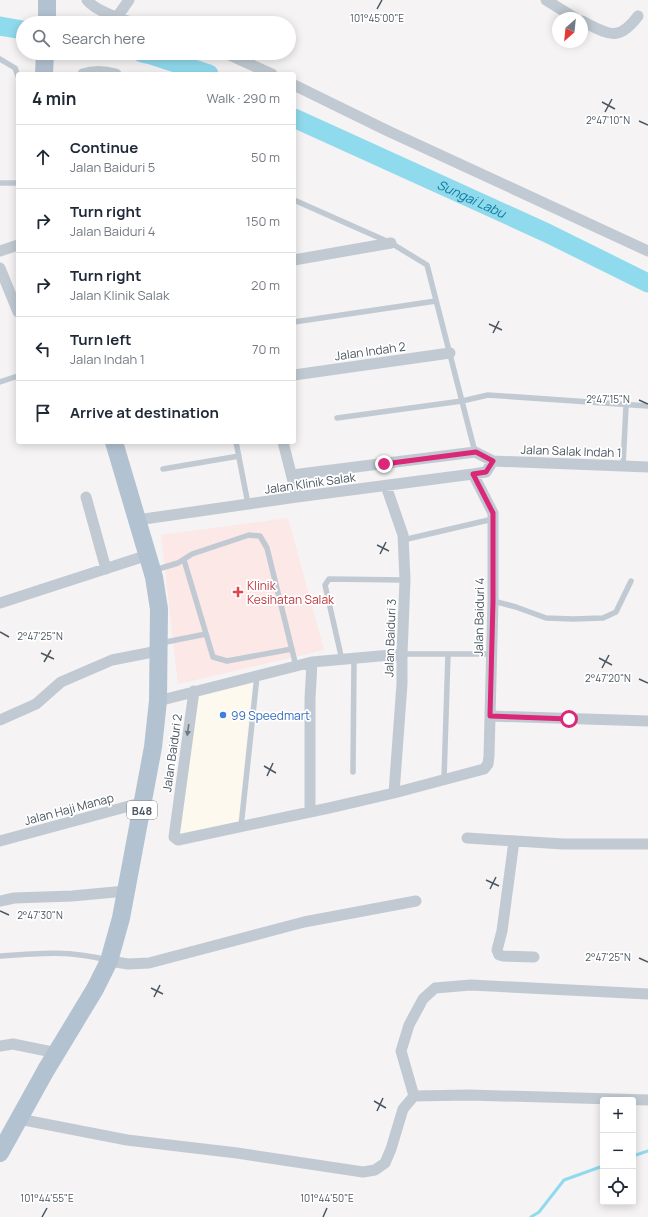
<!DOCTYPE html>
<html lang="en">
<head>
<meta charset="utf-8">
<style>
  :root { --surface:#fff; --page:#f2f2f3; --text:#1f2937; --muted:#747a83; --line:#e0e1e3 }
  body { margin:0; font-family:Manrope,sans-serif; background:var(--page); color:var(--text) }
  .controls { position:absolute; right:12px; bottom:12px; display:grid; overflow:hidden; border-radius:4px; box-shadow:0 2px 10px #0003 }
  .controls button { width:36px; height:36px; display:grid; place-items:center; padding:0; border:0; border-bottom:1px solid var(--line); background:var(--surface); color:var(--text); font:20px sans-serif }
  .compass { position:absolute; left:552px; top:12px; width:36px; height:36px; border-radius:50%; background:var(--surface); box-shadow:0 2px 10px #0003; rotate:207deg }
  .stop { position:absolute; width:12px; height:12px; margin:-9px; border:3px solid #db2777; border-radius:50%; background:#fff }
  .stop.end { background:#db2777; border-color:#fff; box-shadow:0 1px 4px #0008 }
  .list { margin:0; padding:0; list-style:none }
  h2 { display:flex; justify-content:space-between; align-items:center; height:52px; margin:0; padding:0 16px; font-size:17px }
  h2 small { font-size:13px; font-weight:400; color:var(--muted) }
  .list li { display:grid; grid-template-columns:26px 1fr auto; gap:12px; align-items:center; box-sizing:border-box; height:64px; padding:0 16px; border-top:1px solid var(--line) }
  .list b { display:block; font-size:15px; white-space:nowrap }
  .list p { margin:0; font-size:13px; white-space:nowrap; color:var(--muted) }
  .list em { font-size:13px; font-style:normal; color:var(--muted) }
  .icon { flex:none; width:22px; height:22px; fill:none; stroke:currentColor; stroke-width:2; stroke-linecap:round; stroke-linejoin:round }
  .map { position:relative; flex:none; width:648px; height:1217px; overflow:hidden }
  .search { position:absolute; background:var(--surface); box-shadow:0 2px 10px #0003; left:16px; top:16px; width:280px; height:44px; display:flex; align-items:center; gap:10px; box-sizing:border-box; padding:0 14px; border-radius:22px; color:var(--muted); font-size:15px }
  .panel { position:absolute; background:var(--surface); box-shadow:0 2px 10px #0003; left:16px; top:72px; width:280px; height:372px; border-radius:4px }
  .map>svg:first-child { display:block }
  .commercial { fill:#fdf9ef }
  .medical { fill:#fce8e6 }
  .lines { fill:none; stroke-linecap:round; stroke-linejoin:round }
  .stream { stroke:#90daee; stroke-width:3 }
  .river { stroke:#90daee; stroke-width:19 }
  .service { stroke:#c1cad2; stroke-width:5.5 }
  .minor { stroke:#c1cad2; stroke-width:11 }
  .primary { stroke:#b3c2d1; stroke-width:18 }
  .oneway { fill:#6e7983 }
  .route { stroke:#db2777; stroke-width:5 }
  .ticks { fill:none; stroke:#4a5661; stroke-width:1.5 }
  .health-dot { fill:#e0444e; stroke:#fff; stroke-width:1.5 }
  .shop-dot { fill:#3f7fe0; stroke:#fff; stroke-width:1.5 }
  .labels { text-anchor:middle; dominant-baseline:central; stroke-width:3.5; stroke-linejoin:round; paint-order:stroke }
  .shield { fill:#fff; stroke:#808990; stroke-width:1 }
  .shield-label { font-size:11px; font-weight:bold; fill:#4a5661 }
  .street-label { font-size:12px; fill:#4a5661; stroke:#fff }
  .health-label { font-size:12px; fill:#be3a42; stroke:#fff; text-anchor:start }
  .shop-label { font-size:12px; fill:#366cbe; stroke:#fff; text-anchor:start }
  .water-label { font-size:13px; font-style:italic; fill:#0c7c9b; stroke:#fff }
  .ticks-label { font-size:10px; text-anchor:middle; fill:#4a5661; stroke:#fff; stroke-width:3.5; stroke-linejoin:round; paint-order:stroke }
</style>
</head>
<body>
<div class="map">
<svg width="648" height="1217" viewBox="0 0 648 1217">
  <rect width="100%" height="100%" fill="#f5f3f3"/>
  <path class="commercial" d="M253 680 238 823 178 835 197 695Z"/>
  <path class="medical" d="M288 518 324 650 178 684 161 535Z"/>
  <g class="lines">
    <path class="stream" d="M633 1156 648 1151
      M531 1217 539 1212 564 1180 603 1166"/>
    <g class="river">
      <path d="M0 26 23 30"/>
      <path d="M142 53 151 55 209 74"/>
      <path id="s1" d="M294 118 547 233 648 283"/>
    </g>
    <path class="service" d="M0 59 15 68 18 76
      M0 183H18
      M294 200 391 243 427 265 475 452
      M294 322 436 301
      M0 382 18 376
      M337 418 462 401 488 395 648 406
      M236 442 248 504
      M623 466 626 406
      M163 469 239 456
      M403 540 493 519
      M184 560 213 657 227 661 292 649
      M155 570 178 563 192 554 249 535 260 536 267 548 296 666
      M493 601 516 607 546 618 573 619 603 618 616 612 631 581
      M161 643 206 634
      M402 654H492
      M342 660 325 585 329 579 405 580
      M353 772 354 659
      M444 779 448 654
      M241 827 257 676
      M0 956C38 953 70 950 107 960"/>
    <path class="minor" d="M87 0C95 11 121 19 134 23
      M546 0 575 18
      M117 17 129 0
      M582 21C608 34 618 43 638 16
      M225 53 272 74
      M83 74C94 70 105 71 116 74
      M294 85 388 131 648 251
      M0 251 18 245
      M294 260 391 243
      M0 268 18 312
      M294 375 450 353
      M283 442 297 497
      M292 475 475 452 493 461 648 467
      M386 486 403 535 405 580 402 654V684L394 793
      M86 497 106 569
      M137 520 297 497 473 474 486 472 493 461
      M0 603 148 555
      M194 691 174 837 178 840 329 808 394 793 484 769 488 764 489 756 493 601V513L473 474
      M158 701 312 662 402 654
      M490 716 648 721
      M0 720 36 704 61 682 112 660 158 651
      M310 812V699L312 662
      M467 838 563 844H648
      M0 841 144 802
      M514 841 502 931 497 950 499 955 503 956 534 957
      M0 901 14 898 72 896 126 891
      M109 961 128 964 149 963 304 922 416 901
      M0 1046 13 1044 57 1053
      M414 1096 401 1051 409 1025 423 999 435 988 471 985 648 994
      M19 1119 127 1140 237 1153 363 1172 375 1170 385 1163 391 1149 403 1109 414 1096 469 1095 648 1100"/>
    <path class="primary" d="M47 23V0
      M44 74 45 53
      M0 1153 46 1070 95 989 109 961 121 918 153 747 158 701 159 609 154 577 114 442"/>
  </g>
  <defs><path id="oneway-solid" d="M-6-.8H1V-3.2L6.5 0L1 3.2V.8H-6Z"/></defs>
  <use class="oneway" href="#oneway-solid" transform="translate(188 730) rotate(98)"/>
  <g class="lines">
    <path class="route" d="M384 464 476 452 493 461 486 472 473 474 493 513V601L490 716 569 719"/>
  </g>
  <path class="ticks" d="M377 9 382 0M602 102 615 109M605 112 612 99M639 121 648 125M489 324 502 330M493 333 499 321M639 400 648 404M377 545 389 551M380 554 386 542M0 632 9 637M41 653 54 659M599 658 612 665M44 662 51 650M602 668 609 655M639 679 648 683M264 766 276 773M267 776 273 763M486 880 499 886M490 889 496 877M0 911 9 915M639 958 648 962M151 988 163 994M154 997 160 985M374 1101 386 1108M377 1111 383 1098M42 1217 47 1208M323 1217 327 1208"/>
  <path class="health-dot" d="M236 586h4v4h4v4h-4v4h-4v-4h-4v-4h4z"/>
  <circle class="shop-dot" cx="223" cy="715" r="4"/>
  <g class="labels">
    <rect class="shield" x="127" y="801" width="30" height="18" rx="3"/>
    <g class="shield-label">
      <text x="142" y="810">B48</text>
    </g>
    <g class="street-label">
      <text transform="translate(370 351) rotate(-8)">Jalan Indah 2</text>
      <text transform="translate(571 451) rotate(2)">Jalan Salak Indah 1</text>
      <text transform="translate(310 483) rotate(-8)">Jalan Klinik Salak</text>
      <text transform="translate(479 617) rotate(-89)">Jalan Baiduri 4</text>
      <text transform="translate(390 638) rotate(-88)">Jalan Baiduri 3</text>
      <text transform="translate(172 753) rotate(-82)">Jalan Baiduri 2</text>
      <text transform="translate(69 809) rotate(-15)">Jalan Haji Manap</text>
    </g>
    <g class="health-label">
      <text x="247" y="585">Klinik<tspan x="247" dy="14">Kesihatan Salak</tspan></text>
    </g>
    <g class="shop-label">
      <text x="231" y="715">99 Speedmart</text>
    </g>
    <g class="water-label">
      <text stroke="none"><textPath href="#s1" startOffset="195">Sungai Labu</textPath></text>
    </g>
  </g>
  <g class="ticks-label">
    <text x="377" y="22">101°45'00"E</text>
    <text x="608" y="124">2°47'10"N</text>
    <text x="608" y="403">2°47'15"N</text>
    <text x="40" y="640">2°47'25"N</text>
    <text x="608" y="682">2°47'20"N</text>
    <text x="40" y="919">2°47'30"N</text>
    <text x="608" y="961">2°47'25"N</text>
    <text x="47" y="1202">101°44'55"E</text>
    <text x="327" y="1202">101°44'50"E</text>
  </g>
</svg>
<div class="controls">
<button>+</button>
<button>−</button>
<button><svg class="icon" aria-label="locate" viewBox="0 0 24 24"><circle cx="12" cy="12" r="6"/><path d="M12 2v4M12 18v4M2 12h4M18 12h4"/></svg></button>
</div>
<svg class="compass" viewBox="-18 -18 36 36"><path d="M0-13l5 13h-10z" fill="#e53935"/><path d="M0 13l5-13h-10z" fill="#747a83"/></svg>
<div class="stop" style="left:569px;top:719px"></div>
<div class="stop end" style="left:384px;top:464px"></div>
<div class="search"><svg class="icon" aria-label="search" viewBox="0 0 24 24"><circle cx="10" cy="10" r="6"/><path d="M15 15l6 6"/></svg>Search here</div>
<section class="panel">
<h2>4 min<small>Walk · 290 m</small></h2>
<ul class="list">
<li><svg class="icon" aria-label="ahead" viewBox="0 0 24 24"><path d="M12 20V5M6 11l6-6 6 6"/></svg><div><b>Continue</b><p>Jalan Baiduri 5</p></div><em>50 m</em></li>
<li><svg class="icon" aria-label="right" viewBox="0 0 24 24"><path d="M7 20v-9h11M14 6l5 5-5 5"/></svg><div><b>Turn right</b><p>Jalan Baiduri 4</p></div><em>150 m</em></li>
<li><svg class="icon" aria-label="right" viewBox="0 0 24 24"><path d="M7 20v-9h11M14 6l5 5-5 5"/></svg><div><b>Turn right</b><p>Jalan Klinik Salak</p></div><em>20 m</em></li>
<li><svg class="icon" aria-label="left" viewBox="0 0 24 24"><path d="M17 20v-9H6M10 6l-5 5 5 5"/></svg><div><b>Turn left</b><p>Jalan Indah 1</p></div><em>70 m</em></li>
<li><svg class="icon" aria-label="arrive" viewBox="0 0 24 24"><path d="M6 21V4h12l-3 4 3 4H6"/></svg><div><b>Arrive at destination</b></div></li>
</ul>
</section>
</div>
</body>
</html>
